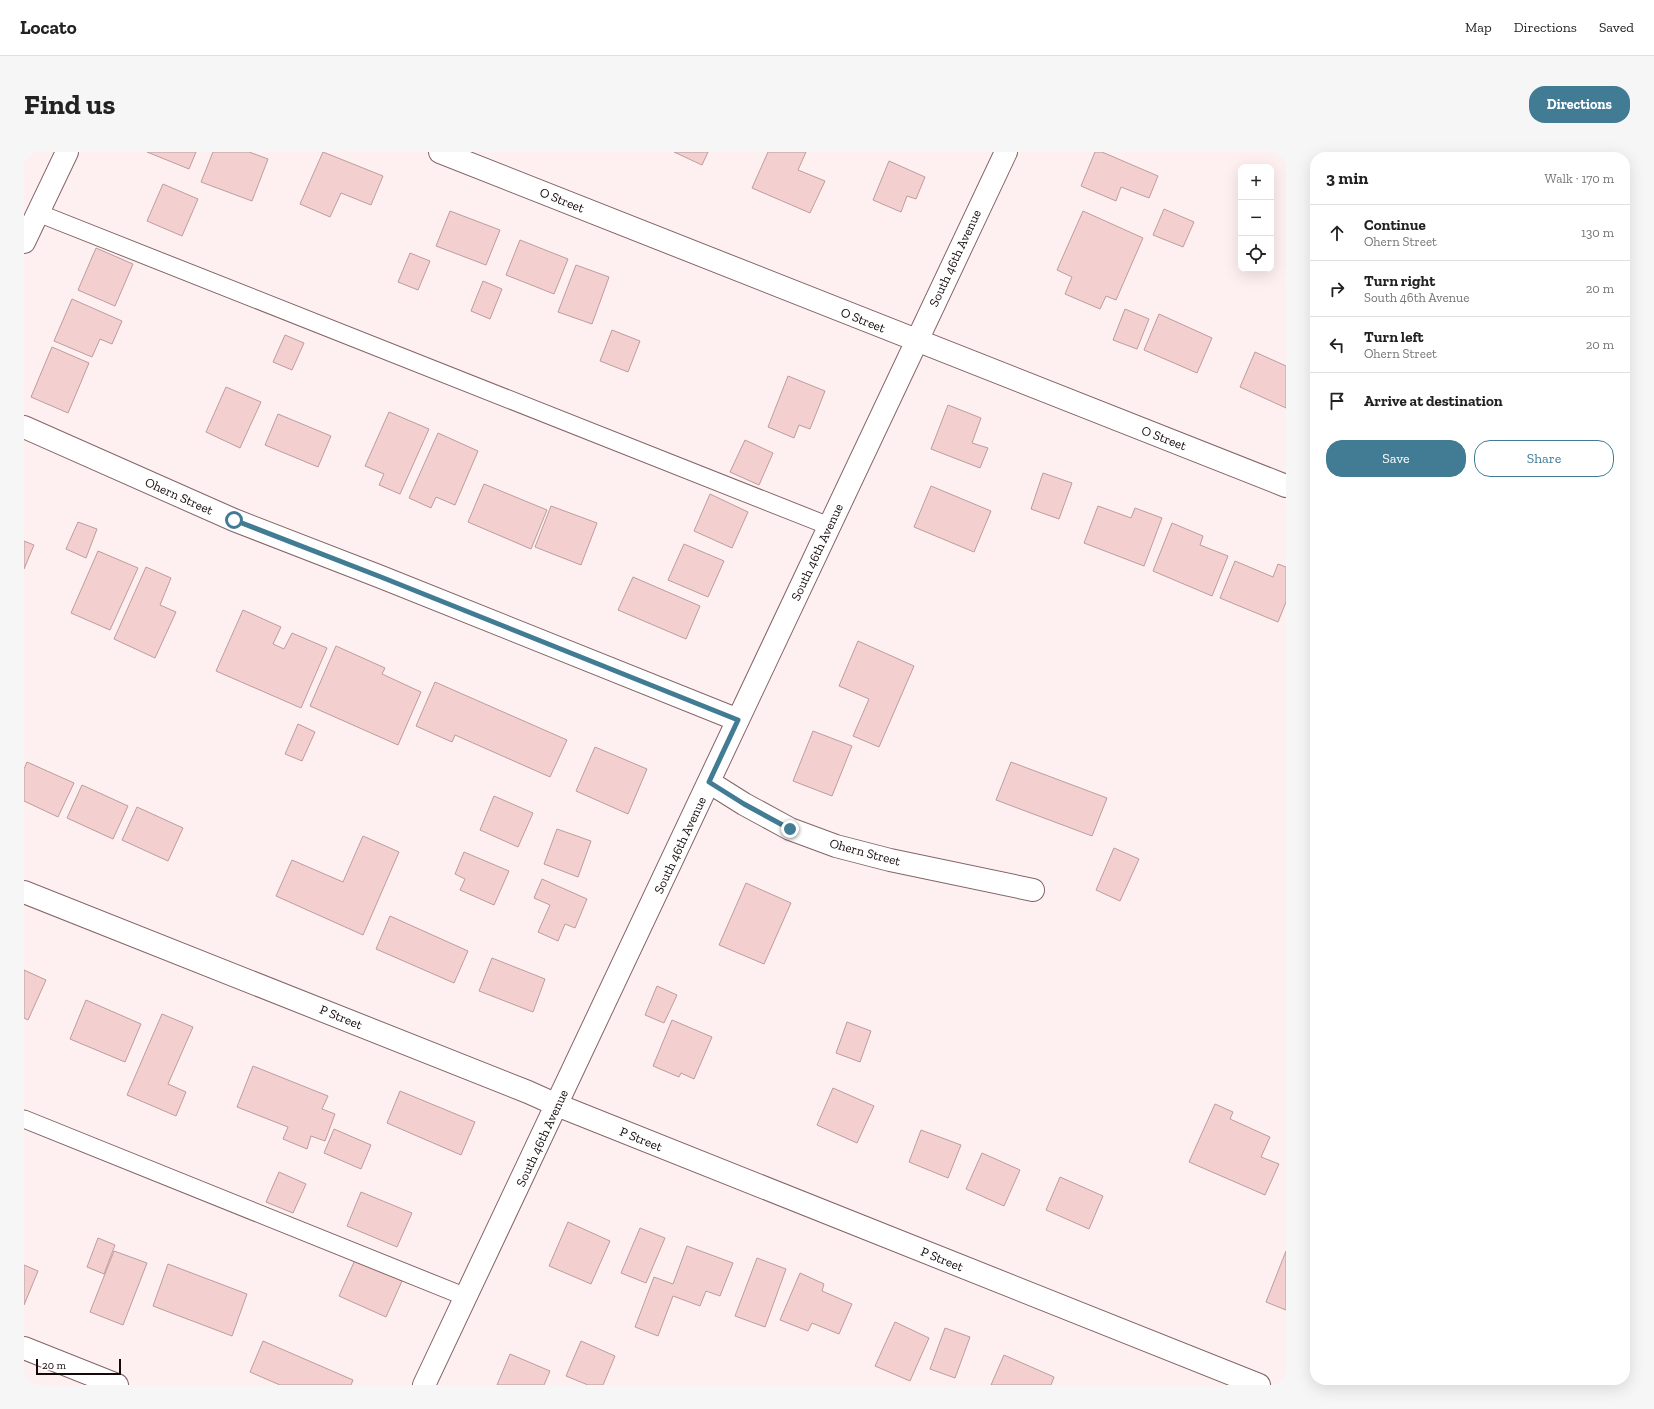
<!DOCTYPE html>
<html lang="en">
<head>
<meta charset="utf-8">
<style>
  :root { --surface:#fff; --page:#f6f6f6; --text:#222; --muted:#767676; --line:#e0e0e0; --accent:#417c94 }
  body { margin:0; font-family:"Zilla Slab",serif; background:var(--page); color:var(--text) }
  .controls { position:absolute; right:12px; top:12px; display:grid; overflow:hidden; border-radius:8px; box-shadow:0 4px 16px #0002 }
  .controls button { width:36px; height:36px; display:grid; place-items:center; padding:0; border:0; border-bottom:1px solid var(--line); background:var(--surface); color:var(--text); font:20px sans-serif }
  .scale { position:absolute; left:12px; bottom:10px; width:85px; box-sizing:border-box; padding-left:4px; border:2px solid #14090a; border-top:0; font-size:11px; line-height:14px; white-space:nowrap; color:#14090a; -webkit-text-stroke:3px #fff; paint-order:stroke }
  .stop { position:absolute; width:12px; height:12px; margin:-9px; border:3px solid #417c94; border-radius:50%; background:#fff }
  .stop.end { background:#417c94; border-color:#fff; box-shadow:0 1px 4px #0008 }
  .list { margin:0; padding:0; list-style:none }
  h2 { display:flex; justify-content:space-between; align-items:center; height:52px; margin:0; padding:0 16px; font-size:17px }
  h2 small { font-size:13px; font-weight:400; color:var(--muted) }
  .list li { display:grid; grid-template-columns:26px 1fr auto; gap:12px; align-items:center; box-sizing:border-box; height:56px; padding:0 16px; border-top:1px solid var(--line) }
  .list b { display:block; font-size:15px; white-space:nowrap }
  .list p { margin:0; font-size:13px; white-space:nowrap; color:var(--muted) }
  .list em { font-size:13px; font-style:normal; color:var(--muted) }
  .actions { display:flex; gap:8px; padding:12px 16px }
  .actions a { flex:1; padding:9px 0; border:1px solid var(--accent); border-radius:16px; text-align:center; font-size:14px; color:var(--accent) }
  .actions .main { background:var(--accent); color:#fff }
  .icon { flex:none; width:22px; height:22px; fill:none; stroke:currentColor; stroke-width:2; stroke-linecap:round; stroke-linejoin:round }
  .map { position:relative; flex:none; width:1262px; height:1233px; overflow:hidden; border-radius:16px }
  header { display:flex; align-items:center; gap:24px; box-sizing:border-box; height:56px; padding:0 20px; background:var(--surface); border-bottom:1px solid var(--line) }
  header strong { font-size:19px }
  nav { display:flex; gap:22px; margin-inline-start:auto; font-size:14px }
  .intro { display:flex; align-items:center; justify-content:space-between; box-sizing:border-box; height:96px; padding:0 24px }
  h1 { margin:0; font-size:28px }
  .button { padding:10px 18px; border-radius:16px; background:var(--accent); color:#fff; font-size:14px; font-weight:700 }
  main { display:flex; gap:24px; padding:0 24px }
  aside { flex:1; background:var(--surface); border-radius:16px; box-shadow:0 4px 16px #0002 }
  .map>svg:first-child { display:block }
  .building { fill:#f3cfd0; stroke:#be9c9d }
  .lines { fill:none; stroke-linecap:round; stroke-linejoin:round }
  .lane-casing { stroke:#846566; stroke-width:19 }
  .street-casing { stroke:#846566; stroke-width:24 }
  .secondary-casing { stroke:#846566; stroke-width:24 }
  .lane { stroke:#fff; stroke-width:17 }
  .street { stroke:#fff; stroke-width:22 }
  .secondary { stroke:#fff; stroke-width:22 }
  .route { stroke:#417c94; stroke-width:5 }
  .labels { text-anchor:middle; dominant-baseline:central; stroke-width:3; stroke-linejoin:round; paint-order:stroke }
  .street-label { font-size:13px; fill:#14090a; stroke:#fff }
</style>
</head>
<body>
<header>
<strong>Locato</strong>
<nav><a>Map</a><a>Directions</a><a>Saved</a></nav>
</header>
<div class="intro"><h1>Find us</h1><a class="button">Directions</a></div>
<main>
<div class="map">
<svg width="1262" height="1233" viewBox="0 0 1262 1233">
  <rect width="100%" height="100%" fill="#feeff0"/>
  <path class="building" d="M123 0H172L165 17Z
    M189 0H225L244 7 228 49 177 30Z
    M299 0 359 24 347 53 317 41 306 65 276 52Z
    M650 0H684L678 13Z
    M744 0H782L774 18 801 29 786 61 728 36Z
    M1071 0H1078L1134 24 1125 46 1097 35 1092 49 1057 34Z
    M865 9 901 25 892 47 883 44 877 60 849 48Z
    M139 32 174 47 158 84 123 69Z
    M1140 57 1170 70 1159 95 1129 83Z
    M426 59 476 78 462 113 412 94Z
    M1059 59 1119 86 1092 148 1082 144 1076 157 1041 142 1048 125 1033 118Z
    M496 88 544 107 530 142 482 123Z
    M72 96 109 112 91 154 54 138Z
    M386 101 406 109 394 138 374 130Z
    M552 113 585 125 568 172 534 160Z
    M459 129 478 137 466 167 447 159Z
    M48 147 98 169 88 192 76 187 68 205 30 189Z
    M1101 157 1125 167 1113 197 1089 188Z
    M1135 162 1188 186 1173 221 1120 198Z
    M588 178 616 189 604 220 576 209Z
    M261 183 280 191 268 218 249 210Z
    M28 195 65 211 44 261 7 245Z
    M1231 200 1262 214V256L1216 235Z
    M764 224 801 239 786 277 775 273 770 286 744 275Z
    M202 235 237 250 216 296 182 280Z
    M924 253 957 266 948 291 964 296 956 316 907 297Z
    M365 260 405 277 376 342 355 333 360 322 341 314Z
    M254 262 307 284 294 315 241 293Z
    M414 281 454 299 431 353 412 345 407 356 385 346Z
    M721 288 749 301 735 333 706 320Z
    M1019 321 1048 331 1035 367 1007 357Z
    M460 332 523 358 507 397 444 370Z
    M907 334 967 359 950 400 890 375Z
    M686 342 724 360 708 396 670 379Z
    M527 354 573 371 557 413 511 395Z
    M1074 354 1107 366 1111 356 1138 366 1120 414 1060 391Z
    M54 370 73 377 62 406 42 397Z
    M1148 371 1179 384 1176 393 1204 404 1188 444 1129 419Z
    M0 389 10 393 0 417Z
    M660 392 700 409 684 445 644 428Z
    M74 399 114 416 86 478 47 461Z
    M1211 409 1249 425 1254 412 1262 415V450L1254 470 1196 446Z
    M122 415 147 426 136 453 152 460 131 506 90 487Z
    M609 425 676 454 662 487 594 458Z
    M219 458 257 475 249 492 260 497 268 481 303 496 277 556 192 519Z
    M834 489 890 514 855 595 829 584 845 547 815 534Z
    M312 494 361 516 358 522 397 540 374 593 286 554Z
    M411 530 543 588 526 625 431 583 428 590 392 574Z
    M274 572 291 580 278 609 261 602Z
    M789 579 828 594 808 644 769 629Z
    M571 595 623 617 604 662 552 639Z
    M3 610 50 631 34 665 0 649V617Z
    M987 610 1083 646 1068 684 972 648Z
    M58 633 104 654 89 687 43 666Z
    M470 644 509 661 494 695 456 678Z
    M113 655 159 676 144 709 98 688Z
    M533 677 567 689 554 725 520 712Z
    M339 684 375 700 339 783 252 744 268 708 319 730Z
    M1090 696 1115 707 1096 749 1072 738Z
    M440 700 485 719 470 753 436 738 441 727 431 722Z
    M518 727 563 747 551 776 541 772 534 789 514 780 526 753 510 746Z
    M722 731 767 751 740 812 695 793Z
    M366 764 444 799 430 831 352 797Z
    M468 806 521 827 509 860 455 839Z
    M0 818 22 828 4 868 0 866Z
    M633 834 653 843 640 871 621 863Z
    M62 848 117 872 101 910 46 887Z
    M138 862 169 875 144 932 162 940 152 964 103 943Z
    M648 868 688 885 670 927 657 921 655 925 629 914Z
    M823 870 847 879 836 910 812 901Z
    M229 914 304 944 298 957 311 962 301 989 287 984 283 997 259 987 264 975 213 955Z
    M809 936 850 954 833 991 793 973Z
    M376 939 451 970 437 1003 363 971Z
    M1191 952 1209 960 1206 967 1246 985 1237 1005 1255 1012 1241 1043 1165 1010Z
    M310 977 347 993 337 1017 300 1001Z
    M897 978 937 993 924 1026 885 1010Z
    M958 1001 996 1018 980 1054 942 1037Z
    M255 1020 282 1032 269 1061 242 1050Z
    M1036 1025 1079 1044 1065 1077 1022 1058Z
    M337 1040 388 1061 373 1095 323 1074Z
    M544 1070 586 1089 567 1132 525 1114Z
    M616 1076 641 1086 622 1131 597 1121Z
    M74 1086 91 1093 80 1122 63 1115Z
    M663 1094 709 1111 696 1144 682 1139 676 1154 649 1144 634 1184 611 1175 630 1125 649 1132Z
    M90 1099 123 1111 99 1173 66 1160Z
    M1262 1099V1158L1242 1150Z
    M733 1106 762 1117 741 1175 711 1164Z
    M331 1108 378 1129 362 1165 315 1144Z
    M144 1112 223 1142 208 1184 129 1154Z
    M0 1113 14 1119 0 1153Z
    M776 1121 800 1132 798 1139 828 1152 815 1182 788 1171 784 1179 756 1168Z
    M871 1170 905 1186 886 1229 851 1214Z
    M921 1176 946 1185 931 1226 906 1217Z
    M239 1189 329 1228 327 1233H256L226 1220Z
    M557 1189 591 1204 579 1233H564L542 1224Z
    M486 1202 526 1219 520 1233H473Z
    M980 1203 1030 1225 1027 1233H967Z"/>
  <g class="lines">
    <g class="lane-casing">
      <path id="lane" d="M14 61 805 374
        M0 967 442 1145"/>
    </g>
    <g class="street-casing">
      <path id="street" d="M416 0 1262 334
        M0 275 210 368 357 425 714 568
        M685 630 720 652 766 677 812 694 866 708 1009 738
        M0 740 504 940 533 953 1235 1233
        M0 1196 93 1233
        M400 1233 982 0"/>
    </g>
    <g class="secondary-casing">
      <path id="secondary" d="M0 90 43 0"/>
    </g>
    <use href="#lane" class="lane"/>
    <use href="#street" class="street"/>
    <use href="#secondary" class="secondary"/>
  </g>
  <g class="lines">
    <path class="route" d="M210 368 357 425 714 568 685 630 720 652 766 677"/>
  </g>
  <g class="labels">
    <g class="street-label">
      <text transform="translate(538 48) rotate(22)">O Street</text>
      <text transform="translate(931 106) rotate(-65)">South 46th Avenue</text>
      <text transform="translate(839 168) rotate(22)">O Street</text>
      <text transform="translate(1140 286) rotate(21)">O Street</text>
      <text transform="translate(155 344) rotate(24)">Ohern Street</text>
      <text transform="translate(793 400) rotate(-65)">South 46th Avenue</text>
      <text transform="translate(656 693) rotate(-65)">South 46th Avenue</text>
      <text transform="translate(841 700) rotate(15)">Ohern Street</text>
      <text transform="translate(317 865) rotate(22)">P Street</text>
      <text transform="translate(518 986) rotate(-65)">South 46th Avenue</text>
      <text transform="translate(617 987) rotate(22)">P Street</text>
      <text transform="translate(918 1107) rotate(22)">P Street</text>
    </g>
  </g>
</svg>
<div class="controls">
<button>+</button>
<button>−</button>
<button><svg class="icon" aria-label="locate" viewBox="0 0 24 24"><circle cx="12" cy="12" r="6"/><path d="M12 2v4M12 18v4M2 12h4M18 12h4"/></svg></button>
</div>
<div class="scale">20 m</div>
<div class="stop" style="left:210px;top:368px"></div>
<div class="stop end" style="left:766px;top:677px"></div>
</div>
<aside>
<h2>3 min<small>Walk · 170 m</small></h2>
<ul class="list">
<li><svg class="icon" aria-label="ahead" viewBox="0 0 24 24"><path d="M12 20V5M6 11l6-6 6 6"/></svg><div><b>Continue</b><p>Ohern Street</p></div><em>130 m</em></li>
<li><svg class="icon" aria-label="right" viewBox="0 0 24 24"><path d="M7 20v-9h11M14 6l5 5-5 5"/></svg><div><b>Turn right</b><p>South 46th Avenue</p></div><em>20 m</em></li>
<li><svg class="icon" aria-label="left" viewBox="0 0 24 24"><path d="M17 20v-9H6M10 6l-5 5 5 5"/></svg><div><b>Turn left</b><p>Ohern Street</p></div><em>20 m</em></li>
<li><svg class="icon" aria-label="arrive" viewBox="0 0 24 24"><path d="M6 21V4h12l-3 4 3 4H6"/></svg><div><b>Arrive at destination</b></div></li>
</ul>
<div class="actions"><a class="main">Save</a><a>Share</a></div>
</aside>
</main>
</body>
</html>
